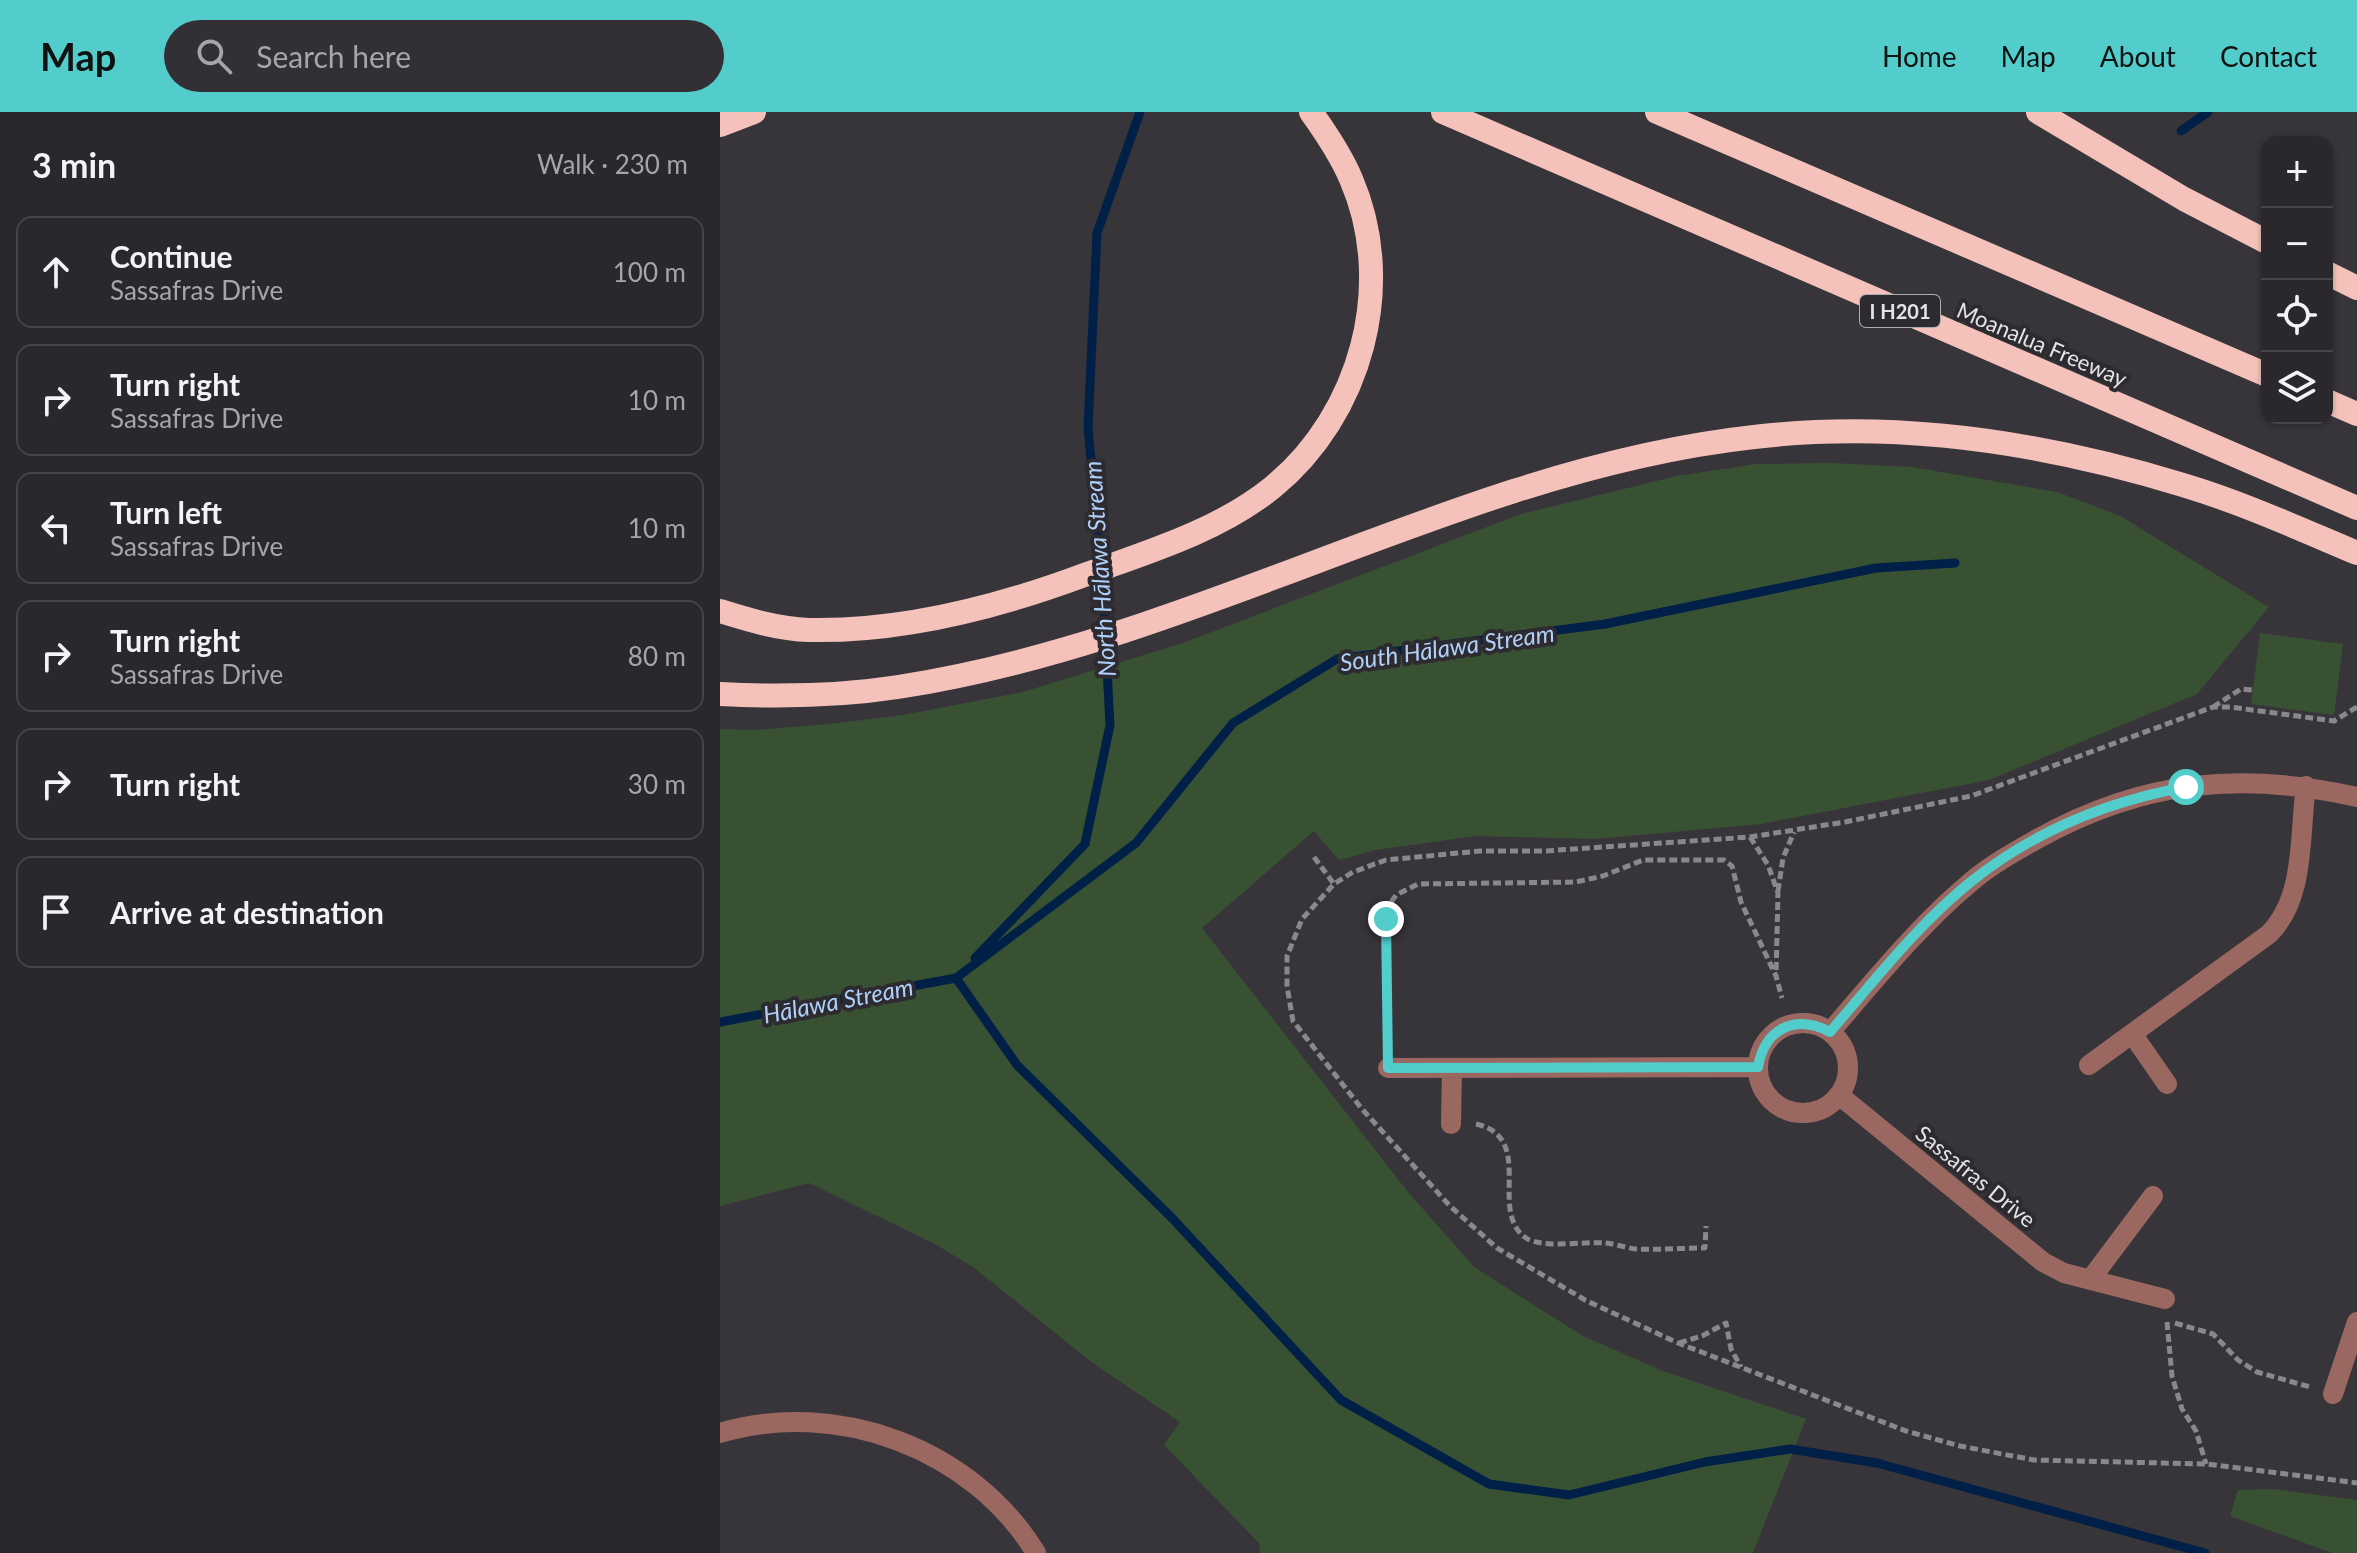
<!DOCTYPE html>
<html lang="en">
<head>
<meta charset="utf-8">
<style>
  :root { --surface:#2a282c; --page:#323034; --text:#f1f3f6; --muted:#a5a6a9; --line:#464448; --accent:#52cdcc }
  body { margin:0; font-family:Lato,sans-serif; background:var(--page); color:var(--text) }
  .controls { position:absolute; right:24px; top:24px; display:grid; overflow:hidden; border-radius:16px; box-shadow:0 2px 6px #0004 }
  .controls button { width:72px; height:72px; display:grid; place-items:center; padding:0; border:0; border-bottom:2px solid var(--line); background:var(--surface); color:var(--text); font:40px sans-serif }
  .stop { position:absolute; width:24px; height:24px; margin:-18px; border:6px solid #52cdcc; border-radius:50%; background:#fff }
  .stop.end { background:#52cdcc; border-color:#fff; box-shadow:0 2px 8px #0008 }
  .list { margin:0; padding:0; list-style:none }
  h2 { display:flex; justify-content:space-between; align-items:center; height:104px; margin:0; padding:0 32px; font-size:34px }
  h2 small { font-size:26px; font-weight:400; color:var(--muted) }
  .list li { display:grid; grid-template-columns:52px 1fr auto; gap:24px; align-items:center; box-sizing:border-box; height:112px; margin:0 16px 16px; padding:0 16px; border:2px solid var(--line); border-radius:16px }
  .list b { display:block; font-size:30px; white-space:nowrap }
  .list p { margin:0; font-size:26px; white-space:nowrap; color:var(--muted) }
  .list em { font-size:26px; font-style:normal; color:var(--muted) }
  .icon { flex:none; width:44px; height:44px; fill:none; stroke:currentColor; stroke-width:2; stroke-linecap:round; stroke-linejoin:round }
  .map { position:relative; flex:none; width:1637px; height:1441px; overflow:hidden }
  header { display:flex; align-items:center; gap:48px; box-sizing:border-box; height:112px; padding:0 40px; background:var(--accent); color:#111 }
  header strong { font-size:38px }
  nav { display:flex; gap:44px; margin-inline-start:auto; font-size:28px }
  .search { width:560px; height:72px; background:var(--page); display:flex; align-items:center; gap:20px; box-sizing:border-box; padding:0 28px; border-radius:44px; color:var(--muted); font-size:30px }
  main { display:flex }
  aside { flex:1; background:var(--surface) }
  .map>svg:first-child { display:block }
  .green { fill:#395133 }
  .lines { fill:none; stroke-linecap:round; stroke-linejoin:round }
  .stream { stroke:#002048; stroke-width:9 }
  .path { stroke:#8a888c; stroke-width:5; stroke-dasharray:8 4; stroke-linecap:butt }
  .minor { stroke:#9a6861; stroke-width:20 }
  .highway { stroke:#f4c2bb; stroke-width:24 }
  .route { stroke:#52cdcc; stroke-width:10 }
  .labels { text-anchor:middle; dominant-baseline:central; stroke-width:8; stroke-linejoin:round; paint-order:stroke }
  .shield { fill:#2e2b30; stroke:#adacaf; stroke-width:2 }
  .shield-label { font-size:20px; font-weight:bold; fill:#e4e3e6 }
  .street-label { font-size:22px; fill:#e4e3e6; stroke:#2e2b30 }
  .water-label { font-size:24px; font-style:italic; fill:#afd0fa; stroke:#2e2b30 }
</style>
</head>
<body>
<header>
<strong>Map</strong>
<div class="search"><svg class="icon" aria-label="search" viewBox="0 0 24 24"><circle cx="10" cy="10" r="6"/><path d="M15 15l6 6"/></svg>Search here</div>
<nav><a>Home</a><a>Map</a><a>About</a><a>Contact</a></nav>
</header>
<main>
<aside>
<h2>3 min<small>Walk · 230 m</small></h2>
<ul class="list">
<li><svg class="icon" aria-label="ahead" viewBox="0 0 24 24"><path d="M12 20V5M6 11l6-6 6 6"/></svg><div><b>Continue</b><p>Sassafras Drive</p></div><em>100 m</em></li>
<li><svg class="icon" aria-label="right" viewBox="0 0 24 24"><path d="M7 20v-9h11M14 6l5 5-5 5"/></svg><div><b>Turn right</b><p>Sassafras Drive</p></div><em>10 m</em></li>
<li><svg class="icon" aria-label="left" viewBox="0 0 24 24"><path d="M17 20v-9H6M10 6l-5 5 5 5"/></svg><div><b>Turn left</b><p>Sassafras Drive</p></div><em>10 m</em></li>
<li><svg class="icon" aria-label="right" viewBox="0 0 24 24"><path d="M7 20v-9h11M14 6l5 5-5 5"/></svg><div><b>Turn right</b><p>Sassafras Drive</p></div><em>80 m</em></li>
<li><svg class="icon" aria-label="right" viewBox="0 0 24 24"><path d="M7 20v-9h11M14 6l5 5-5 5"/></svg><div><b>Turn right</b></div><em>30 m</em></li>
<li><svg class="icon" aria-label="arrive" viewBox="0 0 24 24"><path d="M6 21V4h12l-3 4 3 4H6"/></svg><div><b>Arrive at destination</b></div></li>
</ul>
</aside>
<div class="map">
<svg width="1637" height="1441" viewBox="0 0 1637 1441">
  <rect width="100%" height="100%" fill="#38353a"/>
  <path class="green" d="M1111 351 1192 355 1337 380 1400 404 1549 495 1477 582 1269 668 1041 712 876 727 755 724 656 738 619 748 594 719 482 816 688 1080 754 1155 863 1224 943 1259 1086 1307 1033 1441H540L539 1431 444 1333 460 1310 374 1252 253 1155 215 1132 89 1071 0 1094V617L37 618 110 612 183 603 303 580 463 531 801 402 957 364 1037 352Z
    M1540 521 1623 532 1614 603 1531 592Z
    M1553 1377 1637 1388V1441H1612L1510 1404 1518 1378Z"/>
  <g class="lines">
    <path class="stream" d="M1461 19 1488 0
      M255 846 365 732 390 613 383 480 368 315 377 121 420 0
      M236 866 297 953 452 1106 621 1288 769 1372 849 1383 985 1350 1070 1337 1157 1351 1485 1441
      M0 910 236 866 416 731 513 611 617 547 885 512 1156 456 1235 451"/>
    <path class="path" d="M1493 595 1521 577 1532 578
      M1637 595 1614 609 1510 595H1493L1251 684 1125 710 1030 725 825 739H760L666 748 633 760 614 772 582 807 567 844V874L573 909 642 997 730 1094 777 1136 865 1188 958 1231 1186 1319 1240 1334 1314 1348 1486 1352 1637 1371
      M1030 725 1048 753 1058 781 1056 863
      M594 745 614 772
      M1058 779 1063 746 1074 720
      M667 933 666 807 670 792 676 783 698 772 856 770 883 764 923 748H1004L1012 754 1021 790 1056 864 1062 886
      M756 1012C817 1026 767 1099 806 1126 823 1137 865 1129 886 1131 896 1132 906 1136 916 1137 939 1138 962 1136 985 1136L986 1114
      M1447 1210 1452 1264 1462 1297 1476 1319 1486 1352
      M1455 1211 1493 1222 1518 1248 1537 1260 1590 1275
      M959 1231 982 1224 1006 1211 1011 1237 1021 1255"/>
    <path class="minor" d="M1038 956a45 45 0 1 1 90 0a45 45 0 1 1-90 0Z
      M1110 920C1155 868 1199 813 1252 769 1272 752 1296 739 1319 726 1424 668 1521 659 1637 685
      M1413 923 1447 972
      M1369 953 1549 822C1586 785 1579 722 1586 674
      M668 956 1038 955
      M1119 983 1323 1150 1344 1161 1445 1187
      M731 1012 732 956
      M1370 1168 1433 1084
      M1613 1282 1637 1210
      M0 1321C117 1286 253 1337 316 1441"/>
    <path class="highway" d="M723 0 1637 396
      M937 0 1547 263
      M1318 0 1464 87 1547 130
      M0 13 34 0
      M1607 161 1637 176
      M1607 289 1637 302
      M0 499C29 508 58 517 89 518 183 520 279 495 367 462 431 439 500 418 553 375 641 303 677 173 631 67 621 43 606 21 591 0
      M0 582C59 585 120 584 178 575 394 542 588 445 794 379 872 354 952 334 1034 325 1177 308 1326 331 1463 373 1523 391 1580 417 1637 441"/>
  </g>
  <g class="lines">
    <path class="route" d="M666 807 668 956 1038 955C1045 916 1075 902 1110 920 1155 868 1199 811 1253 768 1315 719 1389 689 1466 675"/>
  </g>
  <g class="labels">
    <rect class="shield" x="1140" y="183" width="80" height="32" rx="6"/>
    <g class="shield-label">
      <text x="1180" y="199">I H201</text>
    </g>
    <g class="street-label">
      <text transform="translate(1322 232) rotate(23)">Moanalua Freeway</text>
      <text transform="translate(1256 1064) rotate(39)">Sassafras Drive</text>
    </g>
    <g class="water-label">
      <text transform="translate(379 457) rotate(-94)">North Hālawa Stream</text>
      <text transform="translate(727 535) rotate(-8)">South Hālawa Stream</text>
      <text transform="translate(118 888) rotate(-11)">Hālawa Stream</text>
    </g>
  </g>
</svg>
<div class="controls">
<button>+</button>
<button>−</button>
<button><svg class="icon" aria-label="locate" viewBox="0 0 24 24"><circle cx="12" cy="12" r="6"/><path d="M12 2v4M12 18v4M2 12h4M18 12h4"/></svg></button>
<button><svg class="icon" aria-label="layers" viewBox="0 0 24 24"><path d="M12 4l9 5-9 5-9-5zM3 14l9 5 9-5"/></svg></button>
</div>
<div class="stop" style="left:1466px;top:675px"></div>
<div class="stop end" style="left:666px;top:807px"></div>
</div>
</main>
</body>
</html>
